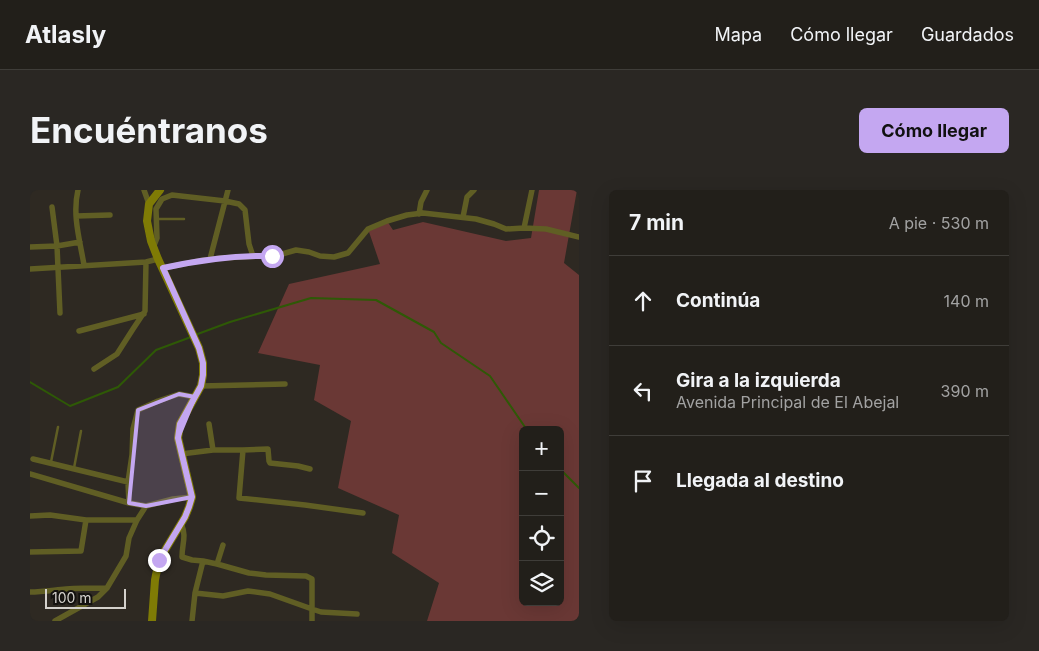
<!DOCTYPE html>
<html lang="es">
<head>
<meta charset="utf-8">
<style>
  :root { --surface:#221f1a; --page:#2a2723; --text:#f1f3f6; --muted:#a2a2a2; --line:#3f3d39; --accent:#c4a7f1 }
  body { margin:0; font-family:Inter,sans-serif; background:var(--page); color:var(--text) }
  .controls { position:absolute; right:15px; bottom:15px; display:grid; overflow:hidden; border-radius:8px; box-shadow:0 5px 20px #0002 }
  .controls button { width:45px; height:45px; display:grid; place-items:center; padding:0; border:0; border-bottom:1px solid var(--line); background:var(--surface); color:var(--text); font:25px sans-serif }
  .scale { position:absolute; left:15px; bottom:12px; width:81px; box-sizing:border-box; padding-left:5px; border:2px solid #d4d1cc; border-top:0; font-size:14px; line-height:18px; white-space:nowrap; color:#d4d1cc; -webkit-text-stroke:4px #14120f; paint-order:stroke }
  .stop { position:absolute; width:15px; height:15px; margin:-11px; border:4px solid #c4a7f1; border-radius:50%; background:#fff }
  .stop.end { background:#c4a7f1; border-color:#fff; box-shadow:0 1px 5px #0008 }
  .list { margin:0; padding:0; list-style:none }
  h2 { display:flex; justify-content:space-between; align-items:center; height:65px; margin:0; padding:0 20px; font-size:21px }
  h2 small { font-size:16px; font-weight:400; color:var(--muted) }
  .list li { display:grid; grid-template-columns:32px 1fr auto; gap:15px; align-items:center; box-sizing:border-box; height:90px; padding:0 20px; border-top:1px solid var(--line) }
  .list b { display:block; font-size:19px; white-space:nowrap }
  .list p { margin:0; font-size:16px; white-space:nowrap; color:var(--muted) }
  .list em { font-size:16px; font-style:normal; color:var(--muted) }
  .icon { flex:none; width:28px; height:28px; fill:none; stroke:currentColor; stroke-width:2; stroke-linecap:round; stroke-linejoin:round }
  .map { position:relative; flex:none; width:549px; height:431px; overflow:hidden; border-radius:8px }
  header { display:flex; align-items:center; gap:30px; box-sizing:border-box; height:70px; padding:0 25px; background:var(--surface); border-bottom:1px solid var(--line) }
  header strong { font-size:24px }
  nav { display:flex; gap:28px; margin-inline-start:auto; font-size:18px }
  .intro { display:flex; align-items:center; justify-content:space-between; box-sizing:border-box; height:120px; padding:0 30px }
  h1 { margin:0; font-size:35px }
  .button { padding:12px 22px; border-radius:8px; background:var(--accent); color:#111; font-size:18px; font-weight:700 }
  main { display:flex; gap:30px; padding:0 30px }
  aside { flex:1; background:var(--surface); border-radius:8px; box-shadow:0 5px 20px #0002 }
  .map>svg:first-child { display:block }
  .green { fill:#6a3835; fill-rule:evenodd }
  .lines { fill:none; stroke-linecap:round; stroke-linejoin:round }
  .stream { stroke:#2e5906; stroke-width:2 }
  .lane { stroke:#605e24; stroke-width:2.5 }
  .street { stroke:#605e24; stroke-width:5.5 }
  .secondary { stroke:#7f7b05; stroke-width:8 }
  .route { stroke:#c4a7f1; stroke-width:6 }
  .marked { fill:#c4a7f1; fill-opacity:0.2; stroke:#c4a7f1; stroke-width:4; stroke-linejoin:round }
</style>
</head>
<body>
<header>
<strong>Atlasly</strong>
<nav><a>Mapa</a><a>Cómo llegar</a><a>Guardados</a></nav>
</header>
<div class="intro"><h1>Encuéntranos</h1><a class="button">Cómo llegar</a></div>
<main>
<div class="map">
<svg width="549" height="431" viewBox="0 0 549 431">
  <rect width="100%" height="100%" fill="#2e2922"/>
  <path class="green" d="M509 0H547L534 73 549 85V431H397L409 393 362 363 369 325 308 298 321 231 284 210 290 175 228 163 259 94 350 74 338 39 357 31 363 40 393 32 476 51 501 48ZM493 240H530V412H493Z"/>
  <g class="lines">
    <path class="stream" d="M165 145 200 132 281 108 346 110 404 142 411 153 460 186 497 240
      M0 192 40 216 88 197 126 160 161 147
      M530 279 549 298"/>
    <path class="lane" d="M128 29H154
      M21 272 28 237
      M44 278 51 241"/>
    <path class="street" d="M48 0C42 25 50 51 54 75
      M114 0 119 14
      M22 17 27 56 30 123
      M389 24 391 12 397 0
      M46 26 80 25
      M433 27 437 7 444 0
      M494 38 502 0
      M0 57 27 56 50 52
      M123 58 127 48 126 19 132 9 142 5 195 11 209 14 215 20 219 54 223 66
      M180 69 198 0
      M133 78 174 70 191 68 229 66 242 67 266 60 279 62 290 66 304 67 318 63 338 39 357 31 377 25 393 23 446 29 464 34 476 39 494 38 516 39 549 47
      M0 79 116 72 128 69
      M49 141 114 124
      M64 179 87 164 103 139 115 121 116 72
      M171 196 255 194
      M179 234 183 260
      M213 260 238 259 239 271 240 273 268 276 280 279
      M151 264 183 260H213L209 308 275 315 333 323
      M3 269 98 292
      M0 284 99 313 116 316
      M99 313 98 292 102 265 103 239 108 220 128 211 149 204 165 207
      M0 326 20 325 56 330H107
      M151 333C157 347 152 353 152 367L162 370 173 371
      M0 362 51 361 56 330
      M187 374 219 383 236 385 276 386 282 389V419L291 422 327 424
      M0 402C13 402 24 400 36 399 50 398 64 398 77 398
      M165 403 193 406 218 401 240 404 282 419V431
      M25 431 68 407 77 398 96 366 99 348 107 330 116 316 143 309 162 307
      M162 431 165 403 173 371 187 374 193 355"/>
    <path class="secondary" d="M122 431 125 390 129 370 155 327 159 317 162 307 148 248 150 234 171 196 173 185V173L169 158 128 69 121 51 117 31 119 14 130 0"/>
  </g>
  <g class="lines">
    <path class="route" d="M129 370 155 327 159 317 162 307 148 248 150 234 171 196 173 185V173L169 158 133 78C169 70 205 65 242 66"/>
  </g>
  <path class="marked" d="M149 204 165 207 148 248 162 307 116 316 99 313 108 220Z"/>
</svg>
<div class="controls">
<button>+</button>
<button>−</button>
<button><svg class="icon" aria-label="locate" viewBox="0 0 24 24"><circle cx="12" cy="12" r="6"/><path d="M12 2v4M12 18v4M2 12h4M18 12h4"/></svg></button>
<button><svg class="icon" aria-label="layers" viewBox="0 0 24 24"><path d="M12 4l9 5-9 5-9-5zM3 14l9 5 9-5"/></svg></button>
</div>
<div class="scale">100 m</div>
<div class="stop" style="left:242px;top:66px"></div>
<div class="stop end" style="left:129px;top:370px"></div>
</div>
<aside>
<h2>7 min<small>A pie · 530 m</small></h2>
<ul class="list">
<li><svg class="icon" aria-label="ahead" viewBox="0 0 24 24"><path d="M12 20V5M6 11l6-6 6 6"/></svg><div><b>Continúa</b></div><em>140 m</em></li>
<li><svg class="icon" aria-label="left" viewBox="0 0 24 24"><path d="M17 20v-9H6M10 6l-5 5 5 5"/></svg><div><b>Gira a la izquierda</b><p>Avenida Principal de El Abejal</p></div><em>390 m</em></li>
<li><svg class="icon" aria-label="arrive" viewBox="0 0 24 24"><path d="M6 21V4h12l-3 4 3 4H6"/></svg><div><b>Llegada al destino</b></div></li>
</ul>
</aside>
</main>
</body>
</html>
